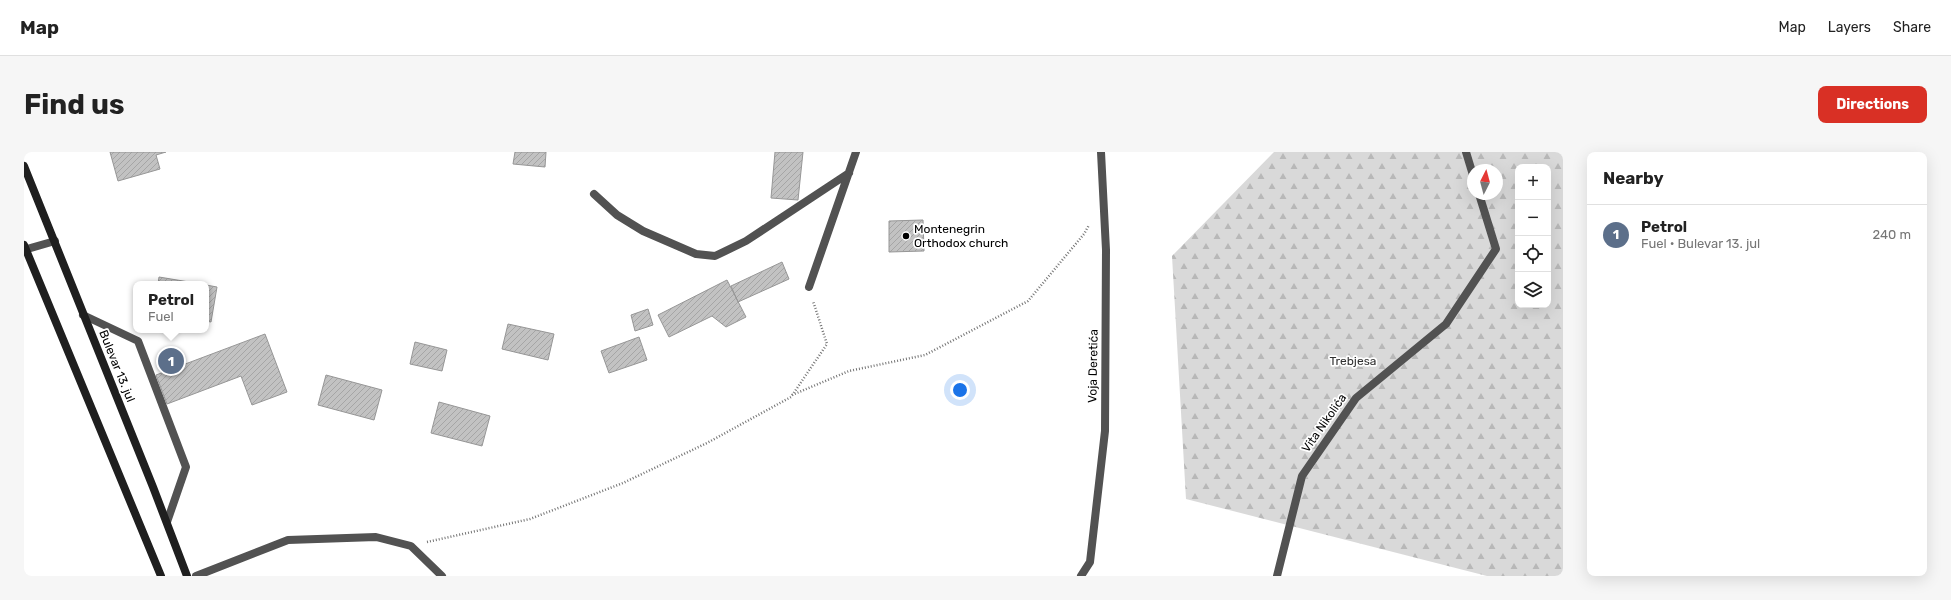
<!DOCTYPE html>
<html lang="en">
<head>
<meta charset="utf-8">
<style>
  :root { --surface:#fff; --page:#f6f6f6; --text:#222; --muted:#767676; --line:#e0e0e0; --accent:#d93025 }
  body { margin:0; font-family:Rubik,sans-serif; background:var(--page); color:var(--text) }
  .controls { position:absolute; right:12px; top:12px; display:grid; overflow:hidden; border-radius:8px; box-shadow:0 4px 16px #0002 }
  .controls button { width:36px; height:36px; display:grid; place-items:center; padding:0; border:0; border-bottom:1px solid var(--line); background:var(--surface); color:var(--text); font:20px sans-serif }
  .compass { position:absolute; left:1443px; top:12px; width:36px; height:36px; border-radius:50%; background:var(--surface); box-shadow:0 4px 16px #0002; rotate:6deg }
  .you { position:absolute; left:936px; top:238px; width:14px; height:14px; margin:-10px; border:3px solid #fff; border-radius:50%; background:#1a73e8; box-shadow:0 0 0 6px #1a73e833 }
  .badge { display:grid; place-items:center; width:26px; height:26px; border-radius:50%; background:var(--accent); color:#fff; font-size:13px; font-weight:700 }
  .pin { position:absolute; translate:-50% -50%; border:2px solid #fff; box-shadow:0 1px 4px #0006 }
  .popup { position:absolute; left:109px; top:129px; width:76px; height:52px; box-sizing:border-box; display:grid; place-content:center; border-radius:8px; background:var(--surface); filter:drop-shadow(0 1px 3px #0005); font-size:13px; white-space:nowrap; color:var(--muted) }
  .popup b { font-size:15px; color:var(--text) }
  .popup::after { content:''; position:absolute; left:50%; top:100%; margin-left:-8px; border:8px solid transparent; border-top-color:var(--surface) }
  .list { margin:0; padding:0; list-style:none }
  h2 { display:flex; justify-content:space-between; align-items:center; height:52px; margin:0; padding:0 16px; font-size:17px }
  h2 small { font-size:13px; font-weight:400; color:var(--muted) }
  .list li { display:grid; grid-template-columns:26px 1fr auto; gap:12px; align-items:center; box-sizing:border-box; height:60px; padding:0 16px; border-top:1px solid var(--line) }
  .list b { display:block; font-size:15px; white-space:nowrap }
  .list p { margin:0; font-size:13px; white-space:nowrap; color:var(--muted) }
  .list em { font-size:13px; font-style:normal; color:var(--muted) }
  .icon { flex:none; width:22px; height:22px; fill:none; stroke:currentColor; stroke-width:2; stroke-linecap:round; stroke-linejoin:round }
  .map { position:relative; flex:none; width:1539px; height:424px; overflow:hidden; border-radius:8px }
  header { display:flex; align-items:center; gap:24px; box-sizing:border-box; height:56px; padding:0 20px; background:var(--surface); border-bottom:1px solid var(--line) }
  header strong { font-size:19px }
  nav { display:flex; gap:22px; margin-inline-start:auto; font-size:14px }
  .intro { display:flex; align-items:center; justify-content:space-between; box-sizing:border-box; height:96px; padding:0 24px }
  h1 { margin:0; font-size:28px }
  .button { padding:10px 18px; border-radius:8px; background:var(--accent); color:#fff; font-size:14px; font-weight:700 }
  main { display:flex; gap:24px; padding:0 24px }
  aside { flex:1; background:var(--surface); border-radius:8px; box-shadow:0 4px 16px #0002 }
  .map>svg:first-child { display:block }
  .forest { fill:url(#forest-firs); fill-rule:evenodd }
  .building { fill:url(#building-hatch); stroke:#969696 }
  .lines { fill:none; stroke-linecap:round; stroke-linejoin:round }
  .path { stroke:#747474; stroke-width:2.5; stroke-dasharray:1 2; stroke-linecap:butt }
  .lane { stroke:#525252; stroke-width:8 }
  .street { stroke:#525252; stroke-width:8 }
  .secondary { stroke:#1f1f1f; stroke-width:8 }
  .poi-dot { fill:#000; stroke:#fff; stroke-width:1.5 }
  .labels { text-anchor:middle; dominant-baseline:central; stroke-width:3.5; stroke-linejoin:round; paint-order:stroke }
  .poi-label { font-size:12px; fill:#000; stroke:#fff; text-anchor:start }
  .park-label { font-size:12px; fill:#303030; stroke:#fff }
  .street-label { font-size:12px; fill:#000; stroke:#fff }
</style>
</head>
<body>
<header>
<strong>Map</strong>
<nav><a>Map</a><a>Layers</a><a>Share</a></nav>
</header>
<div class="intro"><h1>Find us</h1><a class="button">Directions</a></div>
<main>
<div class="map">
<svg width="1539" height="424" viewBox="0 0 1539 424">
  <defs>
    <pattern id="forest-firs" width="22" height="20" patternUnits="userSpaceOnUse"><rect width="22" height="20" fill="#d9d9d9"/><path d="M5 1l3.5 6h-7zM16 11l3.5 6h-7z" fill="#b8b8b8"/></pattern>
    <pattern id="building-hatch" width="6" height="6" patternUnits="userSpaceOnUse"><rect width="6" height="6" fill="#c2c2c2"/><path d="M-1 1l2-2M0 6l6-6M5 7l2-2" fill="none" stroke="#a5a5a5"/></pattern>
  </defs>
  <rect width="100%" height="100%" fill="#fff"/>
  <path class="forest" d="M1250 0H1539V424H1463L1162 347 1148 104ZM1494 15H1524V153H1494ZM1449 18H1473V42H1449Z"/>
  <path class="building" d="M86 0H142L132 3 136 17 94 29Z
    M491 0H522L521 15 489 12Z
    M751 0H779L774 48 747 46Z
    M899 68 900 99 865 100V69Z
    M758 110 765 127 714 150 707 134Z
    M135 125 177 132H134Z
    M703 128 722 165 702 175 688 164 645 185 634 163Z
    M182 133 193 135 187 170 182 169Z
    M624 157 629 173 611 179 607 163Z
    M484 172 530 182 524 208 478 197Z
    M241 182 263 240 228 253 217 224 143 252 132 223Z
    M615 185 623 208 585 221 577 199Z
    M391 190 423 198 418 219 386 212Z
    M302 223 358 238 350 268 294 253Z
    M415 250 466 264 458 294 407 281Z"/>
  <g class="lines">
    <path class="path" d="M768 243 825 219 901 203 1004 149 1060 82 1065 73
      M403 390 506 367 599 331 683 291 767 245 803 192 789 149"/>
    <path class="lane" d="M570 42 593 63 619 79 672 102 691 104 722 89 825 21
      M0 98 31 89
      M785 135 832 0
      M59 163 114 189 162 315 143 370
      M172 424 264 388 352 385 387 394 418 424"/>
    <path class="street" d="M1442 0 1449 23
      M1057 424 1066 410 1081 279 1082 98 1077 0
      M1253 424 1278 324 1332 246 1422 172 1472 97 1455 42"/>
    <path class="secondary" d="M0 14 129 335 163 424
      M0 93 137 424"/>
  </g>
  <circle class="poi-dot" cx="882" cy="84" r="4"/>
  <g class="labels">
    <g class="poi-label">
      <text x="890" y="77">Montenegrin<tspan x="890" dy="14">Orthodox church</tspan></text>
    </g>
    <g class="park-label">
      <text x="1329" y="209">Trebjesa</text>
    </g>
    <g class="street-label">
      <text transform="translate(93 214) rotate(68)">Bulevar 13. jul</text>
      <text transform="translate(1069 214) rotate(-89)">Voja Deretića</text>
      <text transform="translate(1300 271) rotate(-55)">Vita Nikolića</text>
    </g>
  </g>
</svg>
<div class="controls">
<button>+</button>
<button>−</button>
<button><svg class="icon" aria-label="locate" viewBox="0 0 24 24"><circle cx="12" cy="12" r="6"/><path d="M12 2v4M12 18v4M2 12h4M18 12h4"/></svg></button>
<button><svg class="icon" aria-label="layers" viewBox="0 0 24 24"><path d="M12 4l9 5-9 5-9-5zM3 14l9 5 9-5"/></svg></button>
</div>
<svg class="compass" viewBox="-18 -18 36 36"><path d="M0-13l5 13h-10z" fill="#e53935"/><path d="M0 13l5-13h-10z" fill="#767676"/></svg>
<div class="you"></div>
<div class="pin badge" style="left:147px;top:209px;background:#5c6f8a">1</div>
<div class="popup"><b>Petrol</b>Fuel</div>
</div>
<aside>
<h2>Nearby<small></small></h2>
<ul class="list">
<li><span class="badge" style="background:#5c6f8a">1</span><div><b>Petrol</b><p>Fuel · Bulevar 13. jul</p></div><em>240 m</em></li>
</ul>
</aside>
</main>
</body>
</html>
